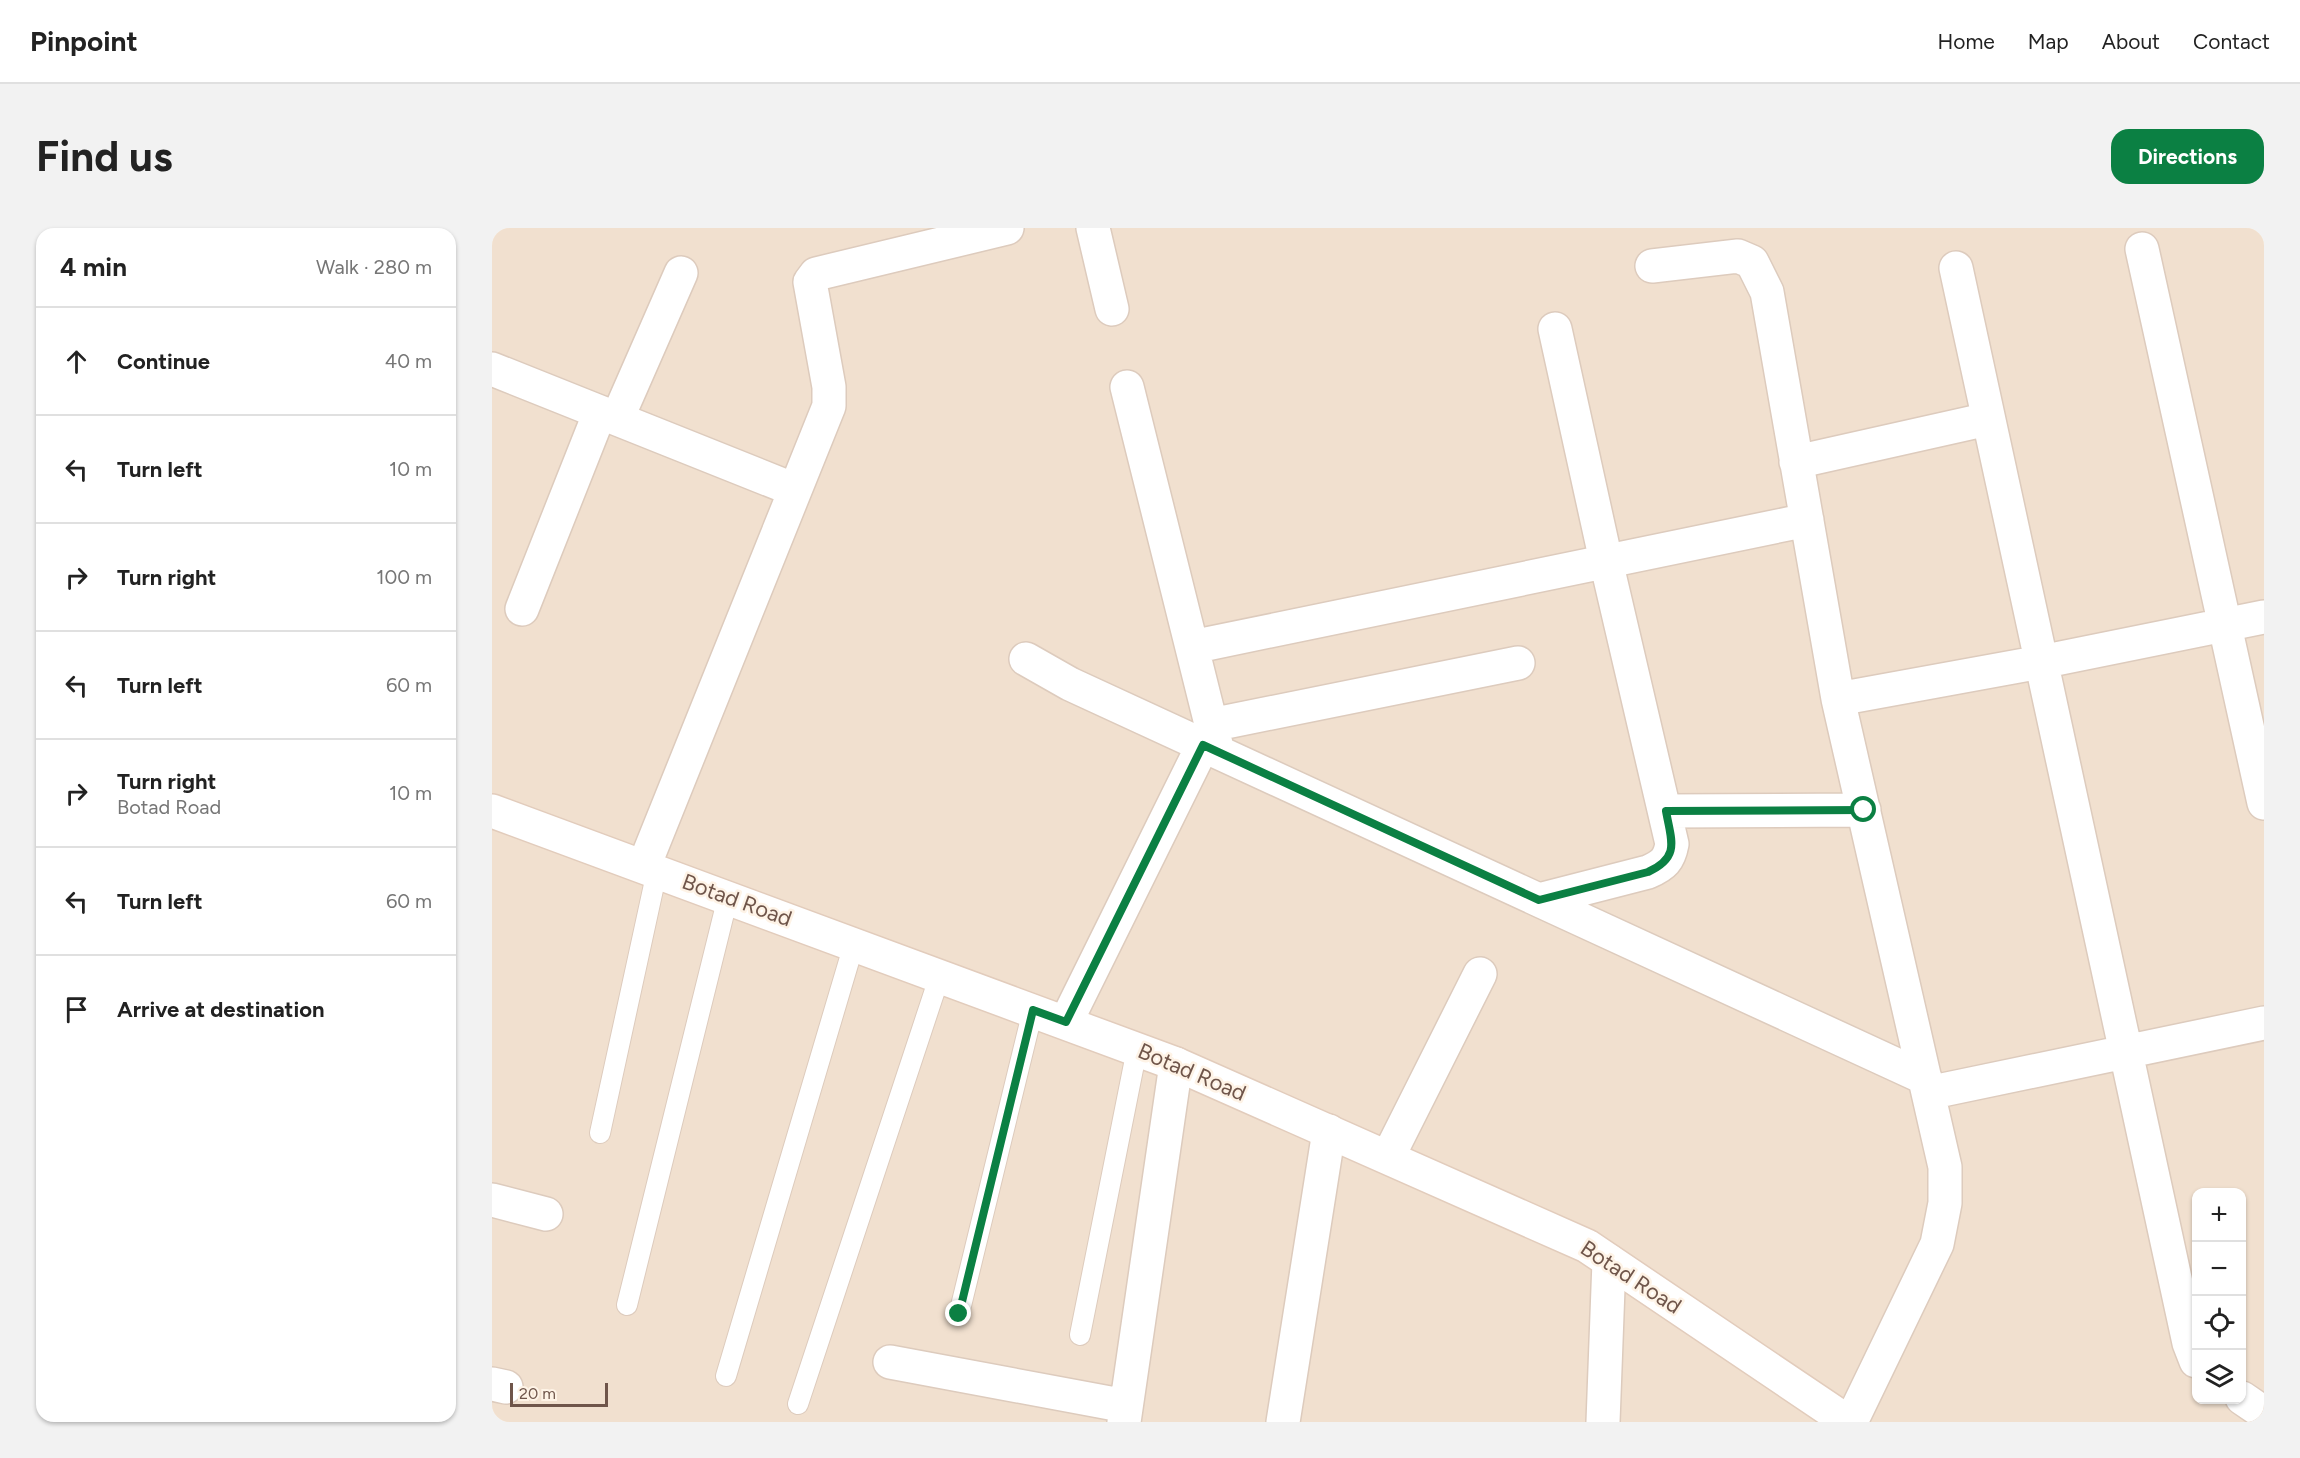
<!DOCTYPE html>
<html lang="en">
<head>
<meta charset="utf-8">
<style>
  :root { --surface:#fff; --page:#f2f2f2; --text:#222; --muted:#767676; --line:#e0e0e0; --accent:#0b8043 }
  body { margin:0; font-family:Figtree,sans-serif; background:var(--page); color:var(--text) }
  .controls { position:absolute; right:18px; bottom:18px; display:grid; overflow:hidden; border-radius:12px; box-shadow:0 2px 4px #0004 }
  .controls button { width:54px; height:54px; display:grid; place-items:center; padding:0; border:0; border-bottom:2px solid var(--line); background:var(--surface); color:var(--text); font:30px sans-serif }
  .scale { position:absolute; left:18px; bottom:15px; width:98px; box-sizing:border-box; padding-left:6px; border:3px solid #6f554a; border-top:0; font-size:16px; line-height:21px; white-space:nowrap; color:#6f554a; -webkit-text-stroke:4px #fef3e6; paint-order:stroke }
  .stop { position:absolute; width:18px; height:18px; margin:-14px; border:4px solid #0b8043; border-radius:50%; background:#fff }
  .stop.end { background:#0b8043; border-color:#fff; box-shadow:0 2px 6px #0008 }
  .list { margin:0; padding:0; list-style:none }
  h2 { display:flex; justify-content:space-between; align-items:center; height:78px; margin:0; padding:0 24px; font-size:26px }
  h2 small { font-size:20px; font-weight:400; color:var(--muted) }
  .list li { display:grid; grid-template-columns:39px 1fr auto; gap:18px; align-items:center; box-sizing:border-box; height:108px; padding:0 24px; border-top:2px solid var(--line) }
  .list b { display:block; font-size:22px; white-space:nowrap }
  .list p { margin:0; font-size:20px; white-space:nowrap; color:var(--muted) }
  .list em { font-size:20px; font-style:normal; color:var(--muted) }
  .icon { flex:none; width:33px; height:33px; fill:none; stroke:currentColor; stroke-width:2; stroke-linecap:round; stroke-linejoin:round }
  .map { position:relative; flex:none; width:1772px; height:1194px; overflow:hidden; border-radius:18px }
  header { display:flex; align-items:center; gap:36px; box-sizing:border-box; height:84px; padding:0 30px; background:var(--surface); border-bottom:2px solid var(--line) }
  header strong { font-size:28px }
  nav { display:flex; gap:33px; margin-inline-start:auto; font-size:21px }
  .intro { display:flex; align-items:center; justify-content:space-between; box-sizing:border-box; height:144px; padding:0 36px }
  h1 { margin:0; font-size:42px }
  .button { padding:15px 27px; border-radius:18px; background:var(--accent); color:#fff; font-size:21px; font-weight:700 }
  main { display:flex; gap:36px; padding:0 36px }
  aside { flex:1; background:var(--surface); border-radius:18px; box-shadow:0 2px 4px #0004 }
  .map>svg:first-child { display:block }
  .residential { fill:#f1e0cf; fill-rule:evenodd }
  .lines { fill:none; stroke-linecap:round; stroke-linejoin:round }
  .lane-casing { stroke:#ddcbbd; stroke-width:22 }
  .street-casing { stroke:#ddcbbd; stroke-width:36 }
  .secondary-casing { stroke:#e2ccbc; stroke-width:36 }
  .lane { stroke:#fff; stroke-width:20 }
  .street { stroke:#fff; stroke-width:33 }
  .secondary { stroke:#fff; stroke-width:33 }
  .route { stroke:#0b8043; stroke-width:8 }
  .labels { text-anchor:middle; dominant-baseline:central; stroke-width:5; stroke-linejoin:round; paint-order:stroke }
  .street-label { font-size:22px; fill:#6f554a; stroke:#fef3e6 }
</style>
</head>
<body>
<header>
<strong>Pinpoint</strong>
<nav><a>Home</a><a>Map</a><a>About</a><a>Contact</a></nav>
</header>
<div class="intro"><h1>Find us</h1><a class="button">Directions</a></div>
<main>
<aside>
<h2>4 min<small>Walk · 280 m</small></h2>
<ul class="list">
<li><svg class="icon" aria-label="ahead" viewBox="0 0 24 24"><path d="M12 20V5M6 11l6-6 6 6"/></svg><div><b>Continue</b></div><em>40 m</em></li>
<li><svg class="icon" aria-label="left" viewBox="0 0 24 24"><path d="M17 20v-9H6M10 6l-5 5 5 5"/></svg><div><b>Turn left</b></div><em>10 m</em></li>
<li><svg class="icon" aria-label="right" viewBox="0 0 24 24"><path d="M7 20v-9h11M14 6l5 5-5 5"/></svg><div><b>Turn right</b></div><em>100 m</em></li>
<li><svg class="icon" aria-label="left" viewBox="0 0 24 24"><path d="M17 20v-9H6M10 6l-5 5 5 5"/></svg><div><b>Turn left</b></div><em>60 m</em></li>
<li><svg class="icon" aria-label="right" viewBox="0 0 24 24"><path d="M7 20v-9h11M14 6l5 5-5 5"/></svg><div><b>Turn right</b><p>Botad Road</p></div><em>10 m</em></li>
<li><svg class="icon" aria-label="left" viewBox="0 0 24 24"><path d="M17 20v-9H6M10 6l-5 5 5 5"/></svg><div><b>Turn left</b></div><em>60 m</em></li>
<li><svg class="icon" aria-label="arrive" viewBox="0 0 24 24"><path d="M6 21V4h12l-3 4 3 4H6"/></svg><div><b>Arrive at destination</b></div></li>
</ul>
</aside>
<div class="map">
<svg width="1772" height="1194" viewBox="0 0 1772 1194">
  <rect width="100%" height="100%" fill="#faefe0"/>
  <path class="residential" d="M0 0H1772V1194H0ZM1704 964H1750V1172H1704Z"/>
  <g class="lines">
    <g class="lane-casing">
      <path id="lane" d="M108 905 165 643
        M135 1077 236 669
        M467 1086 541 782
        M588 1107 645 821
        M234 1148 362 716
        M306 1176 448 747"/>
    </g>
    <g class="street-casing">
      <path id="street" d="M601 0 620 81
        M1650 21 1772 575
        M1160 38 1246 28 1260 34 1275 64 1346 471 1453 939V975L1445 1016 1359 1194
        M1464 40 1697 1115 1704 1133
        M0 141 303 262
        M635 159 726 524
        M125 191 189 45
        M1304 234 1496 191
        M30 381 108 184
        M700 419 1315 292
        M534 431 578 456 1433 850
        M1346 471 1549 434 1772 389
        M719 497 1026 435
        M1174 583 1372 582
        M152 638 337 178V159L318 54 324 46 515 0
        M1047 672 1156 644C1172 637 1177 632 1180 616L1114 333 1063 101
        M574 794 711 517
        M1436 865 1772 795
        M896 929 988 746
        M0 972 54 986
        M398 1134 634 1178
        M0 1156 14 1159
        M1750 1170 1772 1185
        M632 1194 684 836
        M791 1194 837 903
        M1111 1194 1117 1033"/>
    </g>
    <g class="secondary-casing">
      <path id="secondary" d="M0 583 684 836 1095 1018 1356 1194"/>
    </g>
    <use href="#lane" class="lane"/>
    <use href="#street" class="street"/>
    <use href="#secondary" class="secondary"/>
  </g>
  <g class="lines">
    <path class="route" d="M467 1086 541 782 574 794 711 517 1047 672 1156 644C1189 629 1179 612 1174 583L1372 582"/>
  </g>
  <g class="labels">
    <g class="street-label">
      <text transform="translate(245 672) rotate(20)">Botad Road</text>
      <text transform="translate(700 844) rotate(23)">Botad Road</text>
      <text transform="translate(1139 1049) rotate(33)">Botad Road</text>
    </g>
  </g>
</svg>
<div class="controls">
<button>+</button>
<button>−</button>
<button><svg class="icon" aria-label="locate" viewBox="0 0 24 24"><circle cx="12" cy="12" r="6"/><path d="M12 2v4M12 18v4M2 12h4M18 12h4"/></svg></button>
<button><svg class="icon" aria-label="layers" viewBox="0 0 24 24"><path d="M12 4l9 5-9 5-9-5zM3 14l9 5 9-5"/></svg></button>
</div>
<div class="scale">20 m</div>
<div class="stop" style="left:1372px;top:582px"></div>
<div class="stop end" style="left:467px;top:1086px"></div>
</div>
</main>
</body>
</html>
